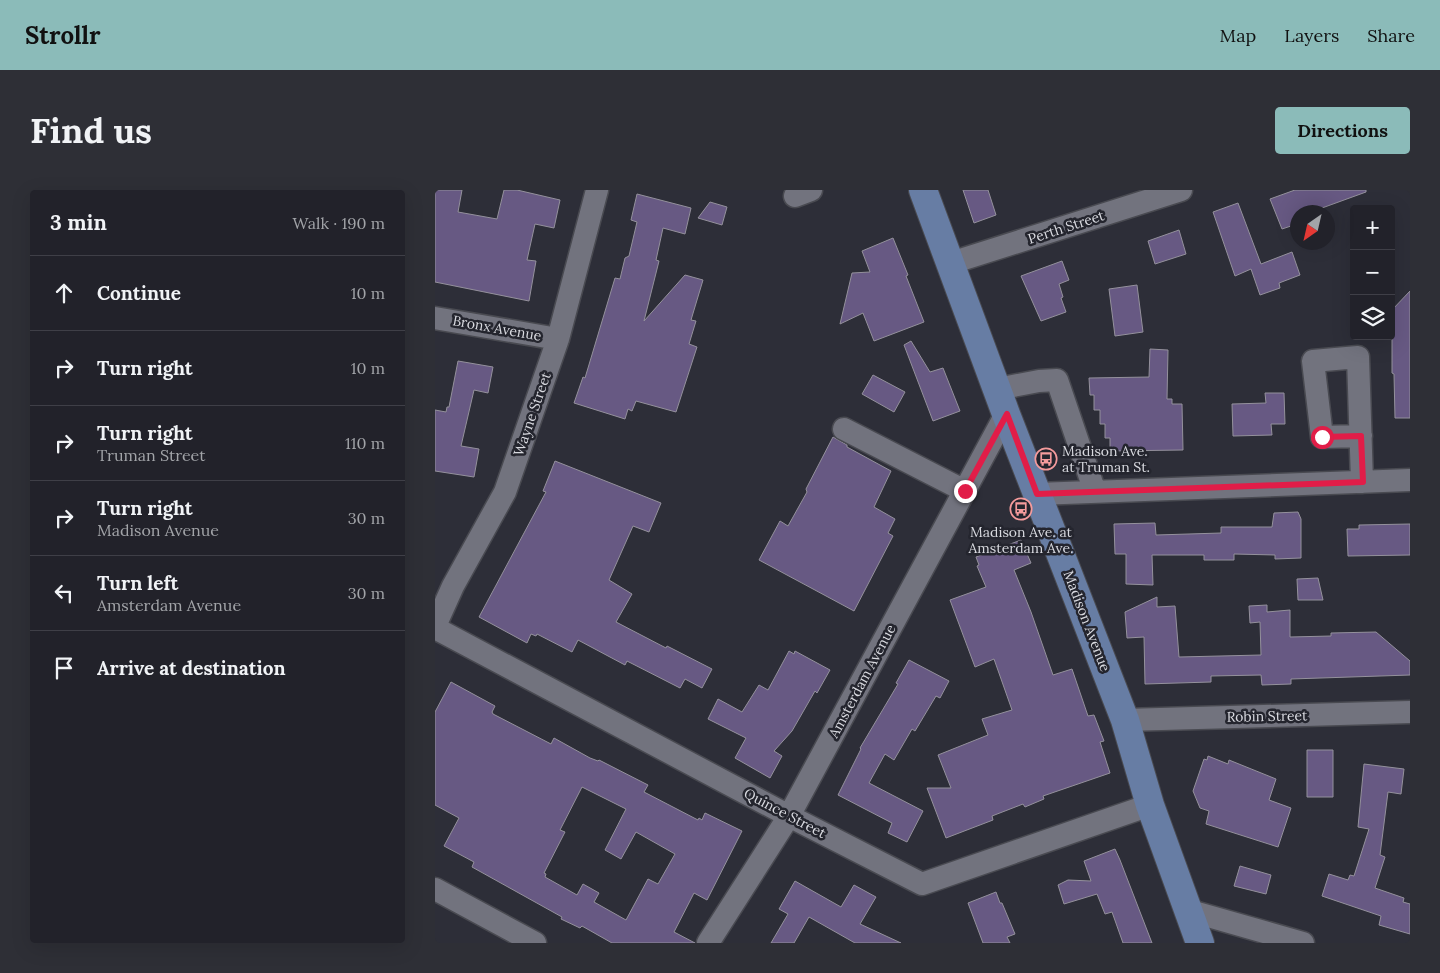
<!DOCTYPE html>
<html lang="en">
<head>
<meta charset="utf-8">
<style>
  :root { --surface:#22222a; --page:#2e2f36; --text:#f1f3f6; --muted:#a2a4a8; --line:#3f3f47; --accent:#8bbbb9 }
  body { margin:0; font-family:Lora,serif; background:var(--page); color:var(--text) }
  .controls { position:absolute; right:15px; top:15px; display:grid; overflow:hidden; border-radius:5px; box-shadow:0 5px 20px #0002 }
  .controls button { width:45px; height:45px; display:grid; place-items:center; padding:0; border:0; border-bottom:1px solid var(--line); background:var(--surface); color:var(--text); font:25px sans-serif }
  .compass { position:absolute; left:855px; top:15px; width:45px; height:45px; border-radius:50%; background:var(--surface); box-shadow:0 5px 20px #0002; rotate:214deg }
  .stop { position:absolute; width:15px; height:15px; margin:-11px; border:4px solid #e11d48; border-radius:50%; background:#fff }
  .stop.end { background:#e11d48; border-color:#fff; box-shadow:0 1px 5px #0008 }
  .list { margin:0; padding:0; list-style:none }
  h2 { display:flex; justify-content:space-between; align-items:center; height:65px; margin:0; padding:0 20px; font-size:21px }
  h2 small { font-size:16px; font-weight:400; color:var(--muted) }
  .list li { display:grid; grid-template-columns:32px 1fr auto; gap:15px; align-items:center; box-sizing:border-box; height:75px; padding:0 20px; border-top:1px solid var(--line) }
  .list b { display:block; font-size:19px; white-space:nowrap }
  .list p { margin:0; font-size:16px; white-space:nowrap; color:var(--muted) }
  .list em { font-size:16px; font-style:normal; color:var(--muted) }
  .icon { flex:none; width:28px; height:28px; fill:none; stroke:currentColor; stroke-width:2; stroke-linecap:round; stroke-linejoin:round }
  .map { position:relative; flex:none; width:975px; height:753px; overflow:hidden; border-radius:5px }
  header { display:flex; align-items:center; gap:30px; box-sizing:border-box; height:70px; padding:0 25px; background:var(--accent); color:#111 }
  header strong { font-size:24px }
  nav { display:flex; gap:28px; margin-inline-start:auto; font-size:18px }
  .intro { display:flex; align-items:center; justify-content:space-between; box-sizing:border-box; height:120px; padding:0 30px }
  h1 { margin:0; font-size:35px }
  .button { padding:12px 22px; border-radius:5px; background:var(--accent); color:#111; font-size:18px; font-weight:700 }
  main { display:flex; gap:30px; padding:0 30px }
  aside { flex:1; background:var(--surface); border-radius:5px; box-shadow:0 5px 20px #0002 }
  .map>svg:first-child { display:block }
  .building { fill:#675983; stroke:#94919c; fill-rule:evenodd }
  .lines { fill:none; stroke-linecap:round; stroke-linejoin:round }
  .minor-casing { stroke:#494a51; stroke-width:25 }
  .major-casing { stroke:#494a51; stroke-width:30 }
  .minor { stroke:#72737e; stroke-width:22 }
  .major { stroke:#677da4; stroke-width:28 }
  .route { stroke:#e11d48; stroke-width:6 }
  .labels { text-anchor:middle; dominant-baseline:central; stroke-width:5; stroke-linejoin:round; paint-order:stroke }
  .street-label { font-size:14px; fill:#d9dae0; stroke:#24252e }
  .poi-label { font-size:14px; fill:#d9dae0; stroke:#24252e; text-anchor:start }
</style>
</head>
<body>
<header>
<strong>Strollr</strong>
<nav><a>Map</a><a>Layers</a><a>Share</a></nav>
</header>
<div class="intro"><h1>Find us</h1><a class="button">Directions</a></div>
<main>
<aside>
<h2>3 min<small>Walk · 190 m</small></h2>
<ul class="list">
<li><svg class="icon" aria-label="ahead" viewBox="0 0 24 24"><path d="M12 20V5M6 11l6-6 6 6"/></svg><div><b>Continue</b></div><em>10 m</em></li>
<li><svg class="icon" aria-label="right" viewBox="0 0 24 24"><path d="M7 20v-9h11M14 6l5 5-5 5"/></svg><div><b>Turn right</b></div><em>10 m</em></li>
<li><svg class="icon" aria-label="right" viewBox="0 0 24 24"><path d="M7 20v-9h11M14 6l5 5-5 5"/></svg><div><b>Turn right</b><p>Truman Street</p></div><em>110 m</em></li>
<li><svg class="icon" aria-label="right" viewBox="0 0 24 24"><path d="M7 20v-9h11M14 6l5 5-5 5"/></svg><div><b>Turn right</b><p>Madison Avenue</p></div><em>30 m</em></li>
<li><svg class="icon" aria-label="left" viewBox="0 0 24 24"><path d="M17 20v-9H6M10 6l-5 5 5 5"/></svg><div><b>Turn left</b><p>Amsterdam Avenue</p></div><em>30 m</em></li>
<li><svg class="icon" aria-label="arrive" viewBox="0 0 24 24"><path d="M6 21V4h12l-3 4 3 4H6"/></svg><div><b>Arrive at destination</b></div></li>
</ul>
</aside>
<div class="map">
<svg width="975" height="753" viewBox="0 0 975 753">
  <rect width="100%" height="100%" fill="#2d2e38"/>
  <path class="building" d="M0 0H27L23 22 62 29 69 0H82L125 10 119 38 100 34 92 70 101 71 94 111 0 92Z
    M528 0H553L561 25 539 33Z
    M860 0H931V2L876 22H862V34L847 39 835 9Z
    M202 4 256 18 250 44 228 38 221 70 224 71 209 131 250 85 268 90 256 130 261 131 254 154 262 157 241 222 201 211 197 221 193 219 190 229 139 213 148 187 150 188 180 88 185 89 190 68 194 66 202 32 196 30Z
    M275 12 292 17 287 35 263 28Z
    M803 13 826 74 857 62 865 85 844 93 845 98 825 105 816 79 800 86 778 22Z
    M744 40 751 64 720 74 713 51Z
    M458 48 473 85 471 86 489 132 439 151 428 123 405 134 417 83 435 82 427 61Z
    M627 71 634 90 624 94 628 107 626 108 631 122 606 131 586 86Z
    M702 95 708 142 680 146 674 99Z
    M975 101V228H960L959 184 957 183V120Z
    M476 151 495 182 508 178 525 221 498 231 469 155Z
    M715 159 733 160 732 209H737V214H747L748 260 675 261V248H670V234H665V220H659V205H655L654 188 714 187Z
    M23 171 58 177 53 203 39 200 26 256 44 259 39 287 0 281V220L11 222 12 217H14Z
    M438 185 470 202 459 222 427 204Z
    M830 203H849L850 234H836L837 245 798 246 797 214 831 213Z
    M398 247 412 255V257L456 281 439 317 460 329 453 343 458 346 419 421 324 370 345 331 353 336 372 302 371 299Z
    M120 271 226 313 214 342 198 336 174 390 197 404 181 432 231 458 232 456 277 479 267 498 250 489 245 498 192 471 190 475 143 450 137 462 102 444 101 446 96 444 92 453 44 427 111 302 108 301Z
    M863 322 866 329V368L840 369V365L799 364V370H769V365H717L718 395 691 394V364H680L679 334 720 333 721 345 786 343V337H837L839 323Z
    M975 334V365L913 366 912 339H924V335Z
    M586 350 596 373 579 380 596 422 618 485 637 479 653 526 659 525 669 551 665 552 675 583 608 606 609 609 590 617 588 614 557 626 558 630 511 648 492 598H516L503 565 553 545 547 529 577 520 559 469 540 477 515 410 551 397 542 376 544 375 541 367Z
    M883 388 888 410H863L862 389Z
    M722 407V417L740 416 744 467 826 465 825 432 815 433 814 416 832 415V422L855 420V447L896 446V443L941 442 975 471V485L856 489V494L827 495 826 485 776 486V492L710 494 709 447 692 448 690 422Z
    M354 461 359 464 360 461 395 480 382 503 380 501 357 541 339 561 347 566 335 588 300 568 311 548 273 529 283 509 307 522 324 495 333 500Z
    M474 470 514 491 505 508 501 506 480 541 477 539 459 570 450 564 434 593 488 621 472 652 453 643 457 633 403 605 426 559 425 558 463 494 461 493Z
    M16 492 60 516 57 522 58 524 116 554 119 548 155 568 163 571 164 570 213 595 209 602 263 630 264 628 267 630 270 623 307 641 272 710 259 703 239 742 260 753H177L147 736 145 738 126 729 127 727 37 677 39 672 9 656 24 628 0 615V522ZM147 597 191 619 170 660 186 669 201 642 240 664 223 694 213 689 191 730 159 712 164 703 148 694 142 705 110 687 111 684 109 683 130 642 125 640Z
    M872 560H898V607H872Z
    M773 566 793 574 794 570 841 589 834 610 856 618 843 657 771 634 774 621 765 618 758 601 769 569 772 570Z
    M929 574 969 579 966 604 953 602 945 665 950 667 940 698 969 708 968 712 975 714V744L944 735 946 726 887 706 894 684 913 690 915 685 919 686 934 639 923 637Z
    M680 659 685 670 717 753H688L677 722 670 724 662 704 629 714 623 695 633 690 656 691 649 671Z
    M805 676 836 685 831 704 799 696Z
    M360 691 406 717 419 695 441 707 425 734 466 753H420L374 727 359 753H336L353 724 344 719Z
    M561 702 565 713H567L580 744 572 747 575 753H548L533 713Z"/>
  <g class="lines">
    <g class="minor-casing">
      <path id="minor" d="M360 6 376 0
        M516 73 746 0
        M0 128 123 149
        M562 199 604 191 622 190 660 302
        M409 239 530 301
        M926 246 887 247 878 171 923 167 927 292
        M602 304 975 290
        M0 436 18 396 70 302 123 149 162 0
        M0 438 354 626 487 694 715 615
        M690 530 975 522
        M0 699 100 753
        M752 720 868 753
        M273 753 354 626 571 224"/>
    </g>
    <g class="major-casing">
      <path id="major" d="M488 0 571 224 690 530 715 615 765 753"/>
    </g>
    <use href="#minor" class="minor"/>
    <use href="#major" class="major"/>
  </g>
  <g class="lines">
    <path class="route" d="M530 301 572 224 602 304 928 292 926 246 887 247"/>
  </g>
  <defs>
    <g id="bus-ring" transform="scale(1.125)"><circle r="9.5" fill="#24252e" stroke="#f59b9c" stroke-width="1.5"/><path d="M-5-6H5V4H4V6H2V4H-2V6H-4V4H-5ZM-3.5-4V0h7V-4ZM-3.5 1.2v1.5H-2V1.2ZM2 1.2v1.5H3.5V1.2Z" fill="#f59b9c"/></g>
  </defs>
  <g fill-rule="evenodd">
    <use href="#bus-ring" x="611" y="269"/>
    <use href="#bus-ring" x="586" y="319"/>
  </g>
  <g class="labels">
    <g class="street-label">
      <text transform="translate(631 37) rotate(-18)">Perth Street</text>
      <text transform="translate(62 138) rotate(10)">Bronx Avenue</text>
      <text transform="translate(97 224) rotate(-71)">Wayne Street</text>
      <text transform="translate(652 431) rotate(69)">Madison Avenue</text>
      <text transform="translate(427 491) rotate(-62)">Amsterdam Avenue</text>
      <text transform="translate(832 526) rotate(-1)">Robin Street</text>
      <text transform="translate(350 623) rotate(28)">Quince Street</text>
    </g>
    <g class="poi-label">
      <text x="627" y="261">Madison Ave.<tspan x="627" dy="16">at Truman St.</tspan></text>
      <text x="586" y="342" text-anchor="middle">Madison Ave. at<tspan x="586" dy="16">Amsterdam Ave.</tspan></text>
    </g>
  </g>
</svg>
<div class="controls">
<button>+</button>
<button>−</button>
<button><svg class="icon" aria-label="layers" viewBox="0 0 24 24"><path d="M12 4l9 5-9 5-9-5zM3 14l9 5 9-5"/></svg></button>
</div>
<svg class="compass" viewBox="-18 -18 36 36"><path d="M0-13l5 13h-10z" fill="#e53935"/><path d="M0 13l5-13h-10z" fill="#a2a4a8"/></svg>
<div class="stop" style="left:887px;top:247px"></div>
<div class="stop end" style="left:530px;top:301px"></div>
</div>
</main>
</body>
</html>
